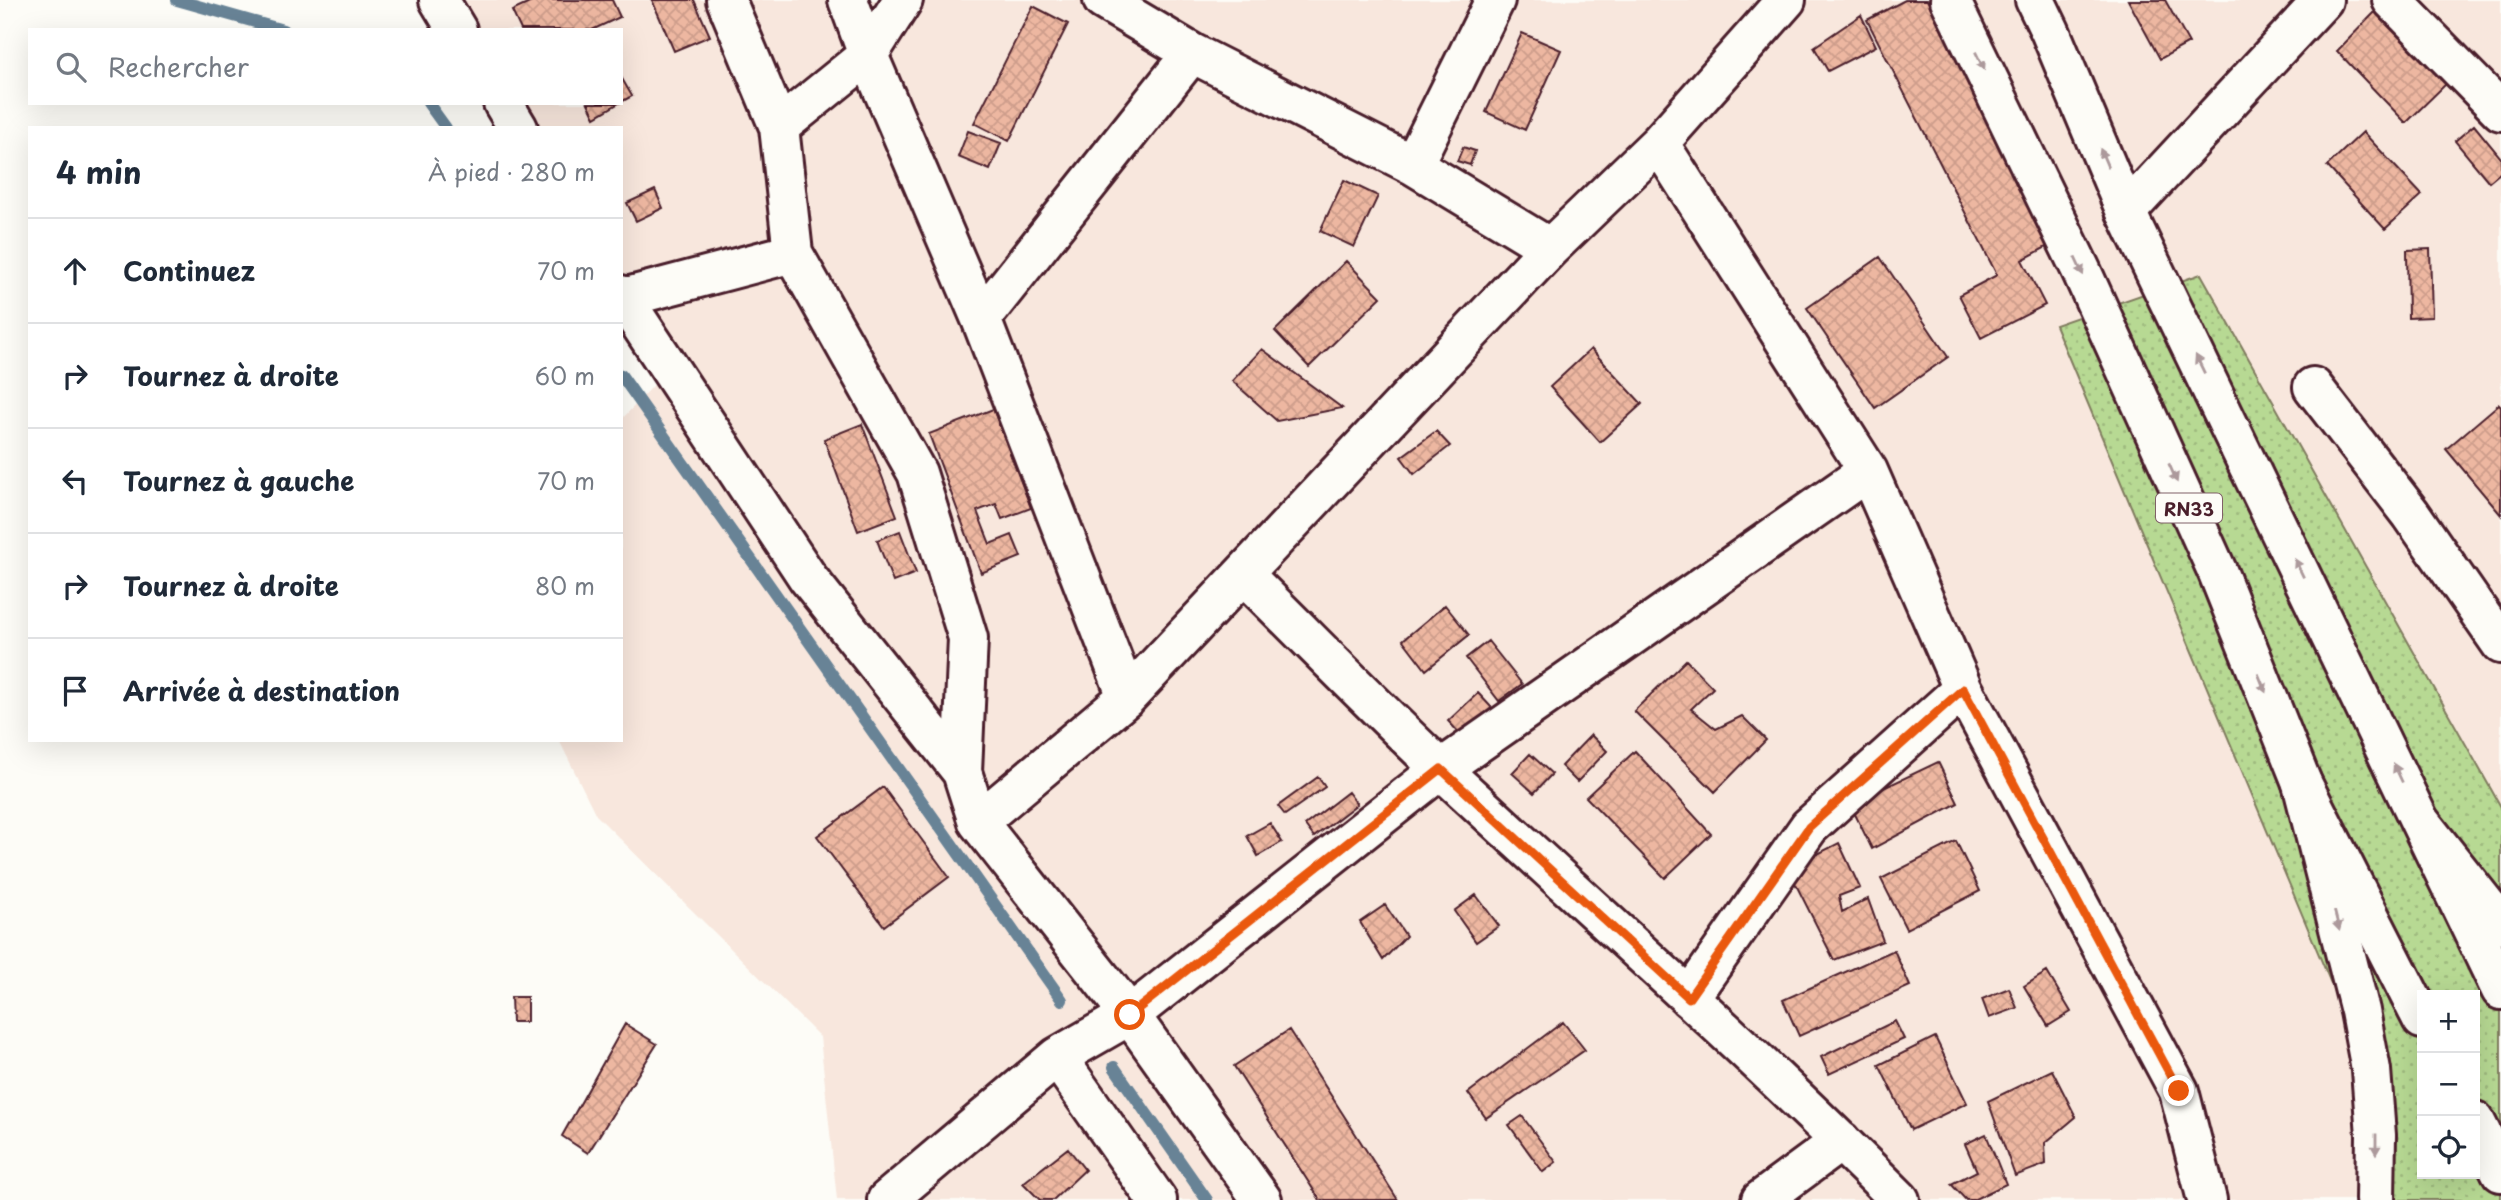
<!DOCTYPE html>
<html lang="fr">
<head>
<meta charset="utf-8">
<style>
  :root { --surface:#fff; --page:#f2f2f3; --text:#1f2937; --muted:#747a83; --line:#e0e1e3 }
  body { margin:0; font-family:"Playpen Sans",sans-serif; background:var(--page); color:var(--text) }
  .controls { position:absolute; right:21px; bottom:21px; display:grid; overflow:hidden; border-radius:0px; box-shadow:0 7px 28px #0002 }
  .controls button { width:63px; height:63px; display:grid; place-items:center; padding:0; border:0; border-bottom:2px solid var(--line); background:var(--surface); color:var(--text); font:35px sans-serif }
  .stop { position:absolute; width:21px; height:21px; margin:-16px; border:5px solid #ea580c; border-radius:50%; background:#fff }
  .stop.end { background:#ea580c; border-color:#fff; box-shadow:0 2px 7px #0008 }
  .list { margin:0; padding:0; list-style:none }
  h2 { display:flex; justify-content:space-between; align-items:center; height:91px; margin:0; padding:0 28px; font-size:30px }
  h2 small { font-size:23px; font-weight:400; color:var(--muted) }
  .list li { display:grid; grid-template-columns:46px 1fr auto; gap:21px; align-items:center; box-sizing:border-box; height:105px; padding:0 28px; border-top:2px solid var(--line) }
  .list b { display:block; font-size:26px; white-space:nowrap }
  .list em { font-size:23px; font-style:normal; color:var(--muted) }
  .icon { flex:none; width:38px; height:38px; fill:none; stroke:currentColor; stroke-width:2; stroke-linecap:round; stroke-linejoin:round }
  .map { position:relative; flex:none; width:2501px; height:1200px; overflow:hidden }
  .search { position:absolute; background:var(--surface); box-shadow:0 7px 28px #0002; left:28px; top:28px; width:595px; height:77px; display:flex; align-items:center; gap:18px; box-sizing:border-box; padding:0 24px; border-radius:0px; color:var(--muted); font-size:26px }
  .panel { position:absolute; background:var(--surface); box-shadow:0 7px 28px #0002; left:28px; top:126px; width:595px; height:616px; border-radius:0px }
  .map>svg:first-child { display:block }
  .built { fill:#f8e7dd }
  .grass { fill:url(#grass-dots); stroke:#807c5f; stroke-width:2; fill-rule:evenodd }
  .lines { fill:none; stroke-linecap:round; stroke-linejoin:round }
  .stream { stroke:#688396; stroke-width:12 }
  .building { fill:url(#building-cross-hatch); stroke:#4a1f2b; stroke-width:2 }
  .minor-casing { stroke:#4a1f2b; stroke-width:44 }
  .major-casing { stroke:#4a1f2b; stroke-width:44 }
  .highway-casing { stroke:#4a1f2b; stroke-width:44 }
  .minor { stroke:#fdfcf7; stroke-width:38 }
  .major { stroke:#fdfcf7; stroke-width:38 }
  .highway { stroke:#fdfcf7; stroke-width:38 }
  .oneway { fill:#ac999b }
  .route { stroke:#ea580c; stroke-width:9 }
  .labels { text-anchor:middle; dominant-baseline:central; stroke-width:5; stroke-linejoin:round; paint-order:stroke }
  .shield { fill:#fdfcf7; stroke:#806168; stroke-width:2 }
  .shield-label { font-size:18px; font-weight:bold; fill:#4a1f2b }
</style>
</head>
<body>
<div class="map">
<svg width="2501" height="1200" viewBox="0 0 2501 1200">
  <defs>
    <pattern id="grass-dots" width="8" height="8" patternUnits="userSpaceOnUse" patternTransform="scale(1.75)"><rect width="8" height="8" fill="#b7d993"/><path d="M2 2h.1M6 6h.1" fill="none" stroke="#9fba7f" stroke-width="1.8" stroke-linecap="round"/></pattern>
    <pattern id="building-cross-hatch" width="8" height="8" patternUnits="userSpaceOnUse" patternTransform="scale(1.75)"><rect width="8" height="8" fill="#edb7a1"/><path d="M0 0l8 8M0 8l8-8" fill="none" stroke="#cd9d8b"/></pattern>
  </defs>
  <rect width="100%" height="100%" fill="#fdfcf7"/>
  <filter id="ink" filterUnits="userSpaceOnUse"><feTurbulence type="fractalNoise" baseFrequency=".0143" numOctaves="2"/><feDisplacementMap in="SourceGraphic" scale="14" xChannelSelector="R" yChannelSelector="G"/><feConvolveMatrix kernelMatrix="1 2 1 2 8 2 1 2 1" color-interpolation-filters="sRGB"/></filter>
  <g filter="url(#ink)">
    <path class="built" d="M427 0H2501V807L2201 274 2375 1086 2357 1200H837L820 1037 596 815 559 740H621V420L667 371 621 300V128H510L494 103H621V30H446Z"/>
    <path class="grass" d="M2201 274 2501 807V1200H2357L2374 1086 2055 325ZM2422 995H2475V1174H2422Z"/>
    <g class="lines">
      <path class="stream" d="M177 0 283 30
        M428 103 446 128
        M621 375 1062 1000
        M1114 1067 1207 1200"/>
    </g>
    <path class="building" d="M536 0H612L620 17 592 30H521L512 11Z
      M652 0H694L710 36 674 51Z
      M1905 0H1927L2052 244 2022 260 2045 305 1981 338 1959 295 1997 275 1867 20Z
      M2128 0H2165L2189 43 2160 59Z
      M1033 6 1068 24 1009 141 974 123Z
      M2378 9 2448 82 2406 123 2337 51Z
      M1861 15 1876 46 1828 71 1814 47Z
      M1522 33 1561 50 1525 130 1486 112Z
      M621 77 632 96 621 102Z
      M588 103H619L595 117Z
      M2474 125 2501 158V172L2489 182 2455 141Z
      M968 131 1001 143 990 170 958 157Z
      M2363 132 2422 195 2385 229 2327 166Z
      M1463 147 1475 151 1470 165 1457 161Z
      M1344 180 1378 196 1354 247 1320 231Z
      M655 190 663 208 636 221 627 203Z
      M2430 249 2432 317 2408 318 2407 250Z
      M1880 257 1948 357 1875 408 1807 308Z
      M1346 261 1381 297 1309 367 1275 331Z
      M1262 349 1342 408 1277 421 1232 381Z
      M1591 349 1642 404 1600 442 1550 387Z
      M2499 404 2501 406V515L2446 449Z
      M993 409 1031 508 1002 519 996 504 977 511 990 544 1012 535 1021 557 981 573 929 434Z
      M862 424 897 516 858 531 824 439Z
      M1436 431 1450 446 1414 474 1401 457Z
      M900 531 916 573 893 582 877 540Z
      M1445 605 1469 635 1426 670 1403 640Z
      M1488 641 1522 684 1499 701 1466 658Z
      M1686 660 1713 688 1691 709 1716 729 1742 716 1766 740 1715 792 1634 711Z
      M1478 693 1492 708 1462 736 1448 721Z
      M1591 735 1607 751 1577 782 1561 766Z
      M1635 751 1711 834 1665 878 1586 797Z
      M1530 754 1552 774 1534 793 1512 773Z
      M1938 762 1958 803 1872 849 1850 804Z
      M1318 777 1325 787 1285 815 1278 806Z
      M883 787 949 877 884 926 817 836Z
      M1348 792 1357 804 1314 837 1305 825Z
      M1270 823 1282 842 1258 856 1247 836Z
      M1956 841 1980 891 1906 929 1881 879Z
      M1839 843 1860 888 1839 896 1842 912 1868 899 1883 941 1834 960 1788 869Z
      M1476 895 1499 926 1476 942 1454 911Z
      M1385 905 1406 936 1383 960 1360 922Z
      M1894 950 1910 986 1799 1036 1783 1000Z
      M2047 972 2071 1012 2048 1026 2024 986Z
      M2009 988 2017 1008 1989 1018 1982 999Z
      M511 997H527V1022H512Z
      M1895 1021 1904 1039 1829 1074 1821 1057Z
      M1563 1022 1585 1050 1486 1118 1468 1093Z
      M625 1024 657 1044 588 1153 562 1136Z
      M1289 1030 1398 1200H1320L1234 1066Z
      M1935 1037 1967 1103 1911 1130 1879 1065Z
      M2052 1070 2076 1117 2045 1143 2046 1164 2015 1176 1988 1101Z
      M1522 1116 1556 1162 1543 1172 1509 1125Z
      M1986 1134 2006 1184 1973 1200H1966L1951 1184 1977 1171 1965 1144Z
      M1068 1148 1085 1170 1053 1200H1040L1023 1183Z"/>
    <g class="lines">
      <g class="minor-casing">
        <path id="minor" d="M439 0 457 30
          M726 0 779 127 793 253 917 473 968 638 962 772
          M848 0 868 55 981 319 1127 697
          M1103 0 1192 53 1413 165 1550 248
          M2392 0 2501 111
          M503 103 518 128
          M779 127 868 55 903 0
          M1659 143 1868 471 1963 689 2179 1091 2207 1200
          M1413 165 1495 0
          M2126 212 2323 0
          M621 295 808 578 962 772 978 822 1130 1015 1262 1200
          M623 298 793 253
          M981 319 1192 53
          M2313 387 2411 514 2501 644
          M1244 575C1311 641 1376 708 1444 772 1597 914 1753 1052 1900 1200
          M978 822 1127 697 1550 248 1659 143 1786 0
          M1689 998 1809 827 1963 689
          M1057 1057 1157 1200
          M887 1200 1057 1057 1130 1015 1441 769 1868 471
          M1761 1200 1841 1141"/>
      </g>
      <g class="major-casing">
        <path id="major" d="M1950 0 2081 270 2218 573 2302 783 2422 1019
          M2035 0 2050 31 2126 212 2501 990
          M2475 1121 2501 1172"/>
      </g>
      <g class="highway-casing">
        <path id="highway" d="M2302 783 2360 1011 2371 1070 2376 1135 2375 1200
          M2422 824 2501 924"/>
      </g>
      <use href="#minor" class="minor"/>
      <use href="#major" class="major"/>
      <use href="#highway" class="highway"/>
    </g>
    <defs><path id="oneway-solid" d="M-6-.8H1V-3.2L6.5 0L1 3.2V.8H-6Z" transform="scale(1.75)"/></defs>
    <g class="oneway">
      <use href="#oneway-solid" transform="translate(1980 61) rotate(64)"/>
      <use href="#oneway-solid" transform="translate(2104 158) rotate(-113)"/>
      <use href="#oneway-solid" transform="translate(2079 266) rotate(65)"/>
      <use href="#oneway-solid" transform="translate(2200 364) rotate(-116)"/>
      <use href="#oneway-solid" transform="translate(2173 473) rotate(66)"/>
      <use href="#oneway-solid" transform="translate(2299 568) rotate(-116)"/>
      <use href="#oneway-solid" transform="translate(2262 683) rotate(68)"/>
      <use href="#oneway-solid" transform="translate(2398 773) rotate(-115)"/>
      <use href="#oneway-solid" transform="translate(2337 921) rotate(76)"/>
      <use href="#oneway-solid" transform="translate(2376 1144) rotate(90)"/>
    </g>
  </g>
  <g class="lines" filter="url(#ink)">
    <path class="route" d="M1130 1015 1441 769 1689 998 1809 827 1963 689 2179 1091"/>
  </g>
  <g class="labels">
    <rect class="shield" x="2156" y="493.5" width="66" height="29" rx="5"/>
    <g class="shield-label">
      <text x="2189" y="508">RN33</text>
    </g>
  </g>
</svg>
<div class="controls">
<button>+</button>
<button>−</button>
<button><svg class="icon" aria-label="locate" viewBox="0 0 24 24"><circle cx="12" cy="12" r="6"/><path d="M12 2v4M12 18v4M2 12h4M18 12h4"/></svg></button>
</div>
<div class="stop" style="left:1130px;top:1015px"></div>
<div class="stop end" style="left:2179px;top:1091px"></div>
<div class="search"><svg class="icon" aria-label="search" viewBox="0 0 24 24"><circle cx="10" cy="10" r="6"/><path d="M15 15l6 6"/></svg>Rechercher</div>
<section class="panel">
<h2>4 min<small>À pied · 280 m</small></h2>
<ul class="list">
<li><svg class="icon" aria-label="ahead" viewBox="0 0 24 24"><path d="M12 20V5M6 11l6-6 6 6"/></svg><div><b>Continuez</b></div><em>70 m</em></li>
<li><svg class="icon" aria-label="right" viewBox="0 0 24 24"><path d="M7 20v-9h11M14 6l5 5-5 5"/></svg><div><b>Tournez à droite</b></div><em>60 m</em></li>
<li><svg class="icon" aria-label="left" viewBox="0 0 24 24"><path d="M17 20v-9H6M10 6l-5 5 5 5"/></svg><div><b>Tournez à gauche</b></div><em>70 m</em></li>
<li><svg class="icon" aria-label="right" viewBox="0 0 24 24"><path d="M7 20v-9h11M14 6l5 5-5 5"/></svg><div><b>Tournez à droite</b></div><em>80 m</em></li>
<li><svg class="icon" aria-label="arrive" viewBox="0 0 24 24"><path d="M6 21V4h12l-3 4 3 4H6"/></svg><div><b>Arrivée à destination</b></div></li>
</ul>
</section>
</div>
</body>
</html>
